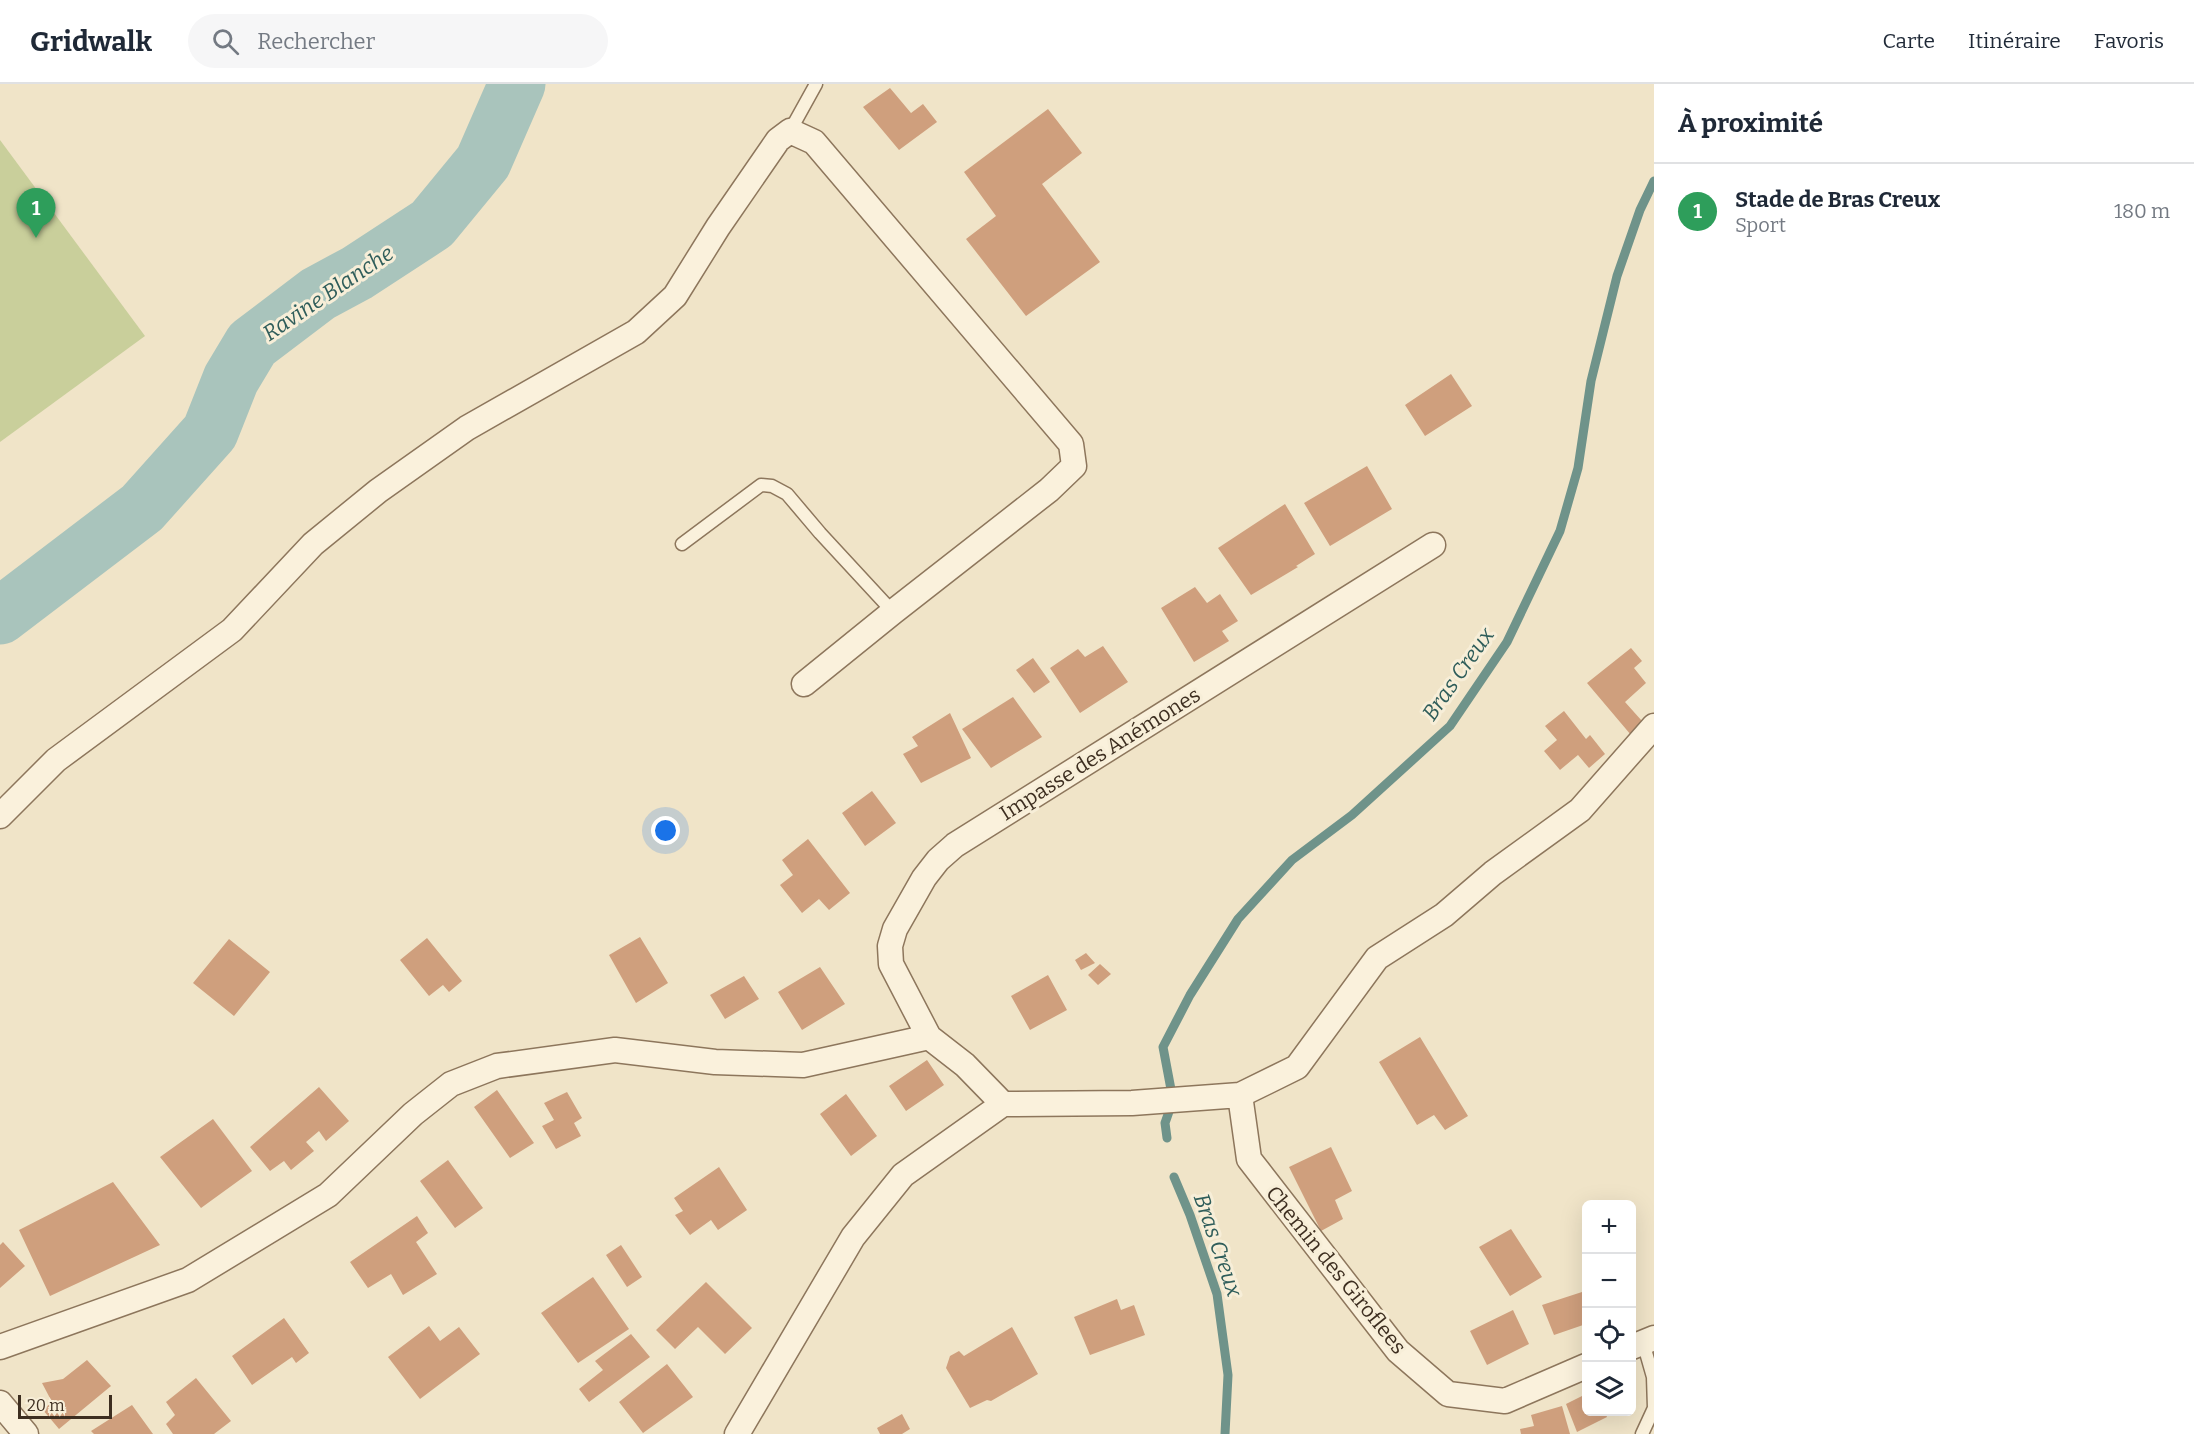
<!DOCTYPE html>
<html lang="fr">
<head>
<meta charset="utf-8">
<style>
  :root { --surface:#fff; --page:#f6f6f7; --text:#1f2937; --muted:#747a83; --line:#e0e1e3; --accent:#db2777 }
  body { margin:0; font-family:Bitter,serif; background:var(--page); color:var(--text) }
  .controls { position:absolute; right:18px; bottom:18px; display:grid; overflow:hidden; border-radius:9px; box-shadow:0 6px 24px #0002 }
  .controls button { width:54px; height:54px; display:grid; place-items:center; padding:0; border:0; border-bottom:2px solid var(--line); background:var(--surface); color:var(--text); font:30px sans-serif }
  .scale { position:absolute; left:18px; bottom:15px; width:94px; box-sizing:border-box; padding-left:6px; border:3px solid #3d2e20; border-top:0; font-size:16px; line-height:21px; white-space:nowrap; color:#3d2e20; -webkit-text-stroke:4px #f7eed8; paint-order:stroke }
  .you { position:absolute; left:666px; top:747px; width:21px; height:21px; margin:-15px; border:4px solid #fff; border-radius:50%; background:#1a73e8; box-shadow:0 0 0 9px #1a73e833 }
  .badge { display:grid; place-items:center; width:39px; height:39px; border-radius:50%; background:var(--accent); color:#fff; font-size:20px; font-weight:700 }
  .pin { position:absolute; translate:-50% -50px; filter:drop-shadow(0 2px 3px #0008) }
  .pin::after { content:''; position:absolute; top:32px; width:21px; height:18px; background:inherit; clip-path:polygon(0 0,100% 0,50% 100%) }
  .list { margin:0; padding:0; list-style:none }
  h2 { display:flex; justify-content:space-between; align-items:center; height:78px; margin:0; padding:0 24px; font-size:26px }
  h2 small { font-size:20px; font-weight:400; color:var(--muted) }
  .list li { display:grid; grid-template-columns:39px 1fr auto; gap:18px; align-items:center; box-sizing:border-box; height:96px; padding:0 24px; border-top:2px solid var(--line) }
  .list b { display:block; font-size:22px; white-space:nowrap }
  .list p { margin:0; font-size:20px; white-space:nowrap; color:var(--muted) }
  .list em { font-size:20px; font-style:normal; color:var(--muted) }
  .icon { flex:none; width:33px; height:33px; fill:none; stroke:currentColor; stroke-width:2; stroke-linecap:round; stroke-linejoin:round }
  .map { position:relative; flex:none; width:1654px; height:1350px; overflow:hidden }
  header { display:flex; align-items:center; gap:36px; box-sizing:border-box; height:84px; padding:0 30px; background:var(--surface); border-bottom:2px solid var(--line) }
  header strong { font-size:28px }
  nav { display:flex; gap:33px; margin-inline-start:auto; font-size:21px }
  .search { width:420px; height:54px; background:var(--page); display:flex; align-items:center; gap:15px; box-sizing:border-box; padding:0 21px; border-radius:33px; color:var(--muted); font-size:22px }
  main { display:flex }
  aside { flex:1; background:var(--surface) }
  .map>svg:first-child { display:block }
  .green { fill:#c9cf9b }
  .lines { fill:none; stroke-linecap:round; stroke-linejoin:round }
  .stream { stroke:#6f938a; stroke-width:9 }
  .river { stroke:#a9c4bc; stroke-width:57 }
  .building { fill:#cf9f7d }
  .lane-casing { stroke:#8d765c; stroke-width:15 }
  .street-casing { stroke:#8d765c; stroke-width:27 }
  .lane { stroke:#faf1dc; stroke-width:12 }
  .street { stroke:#faf1dc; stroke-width:24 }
  .labels { text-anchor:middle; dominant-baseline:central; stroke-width:6; stroke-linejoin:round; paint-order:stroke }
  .street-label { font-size:21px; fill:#3d2e20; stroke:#f7eed8 }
  .water-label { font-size:22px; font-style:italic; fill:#2f5d5a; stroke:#f7eed8 }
</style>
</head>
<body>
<header>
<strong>Gridwalk</strong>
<div class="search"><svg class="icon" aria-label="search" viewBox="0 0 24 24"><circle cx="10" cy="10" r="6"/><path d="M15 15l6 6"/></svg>Rechercher</div>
<nav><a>Carte</a><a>Itinéraire</a><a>Favoris</a></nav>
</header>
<main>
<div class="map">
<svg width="1654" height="1350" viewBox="0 0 1654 1350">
  <rect width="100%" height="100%" fill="#f0e4c8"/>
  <path class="green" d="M0 56 145 252 0 358Z"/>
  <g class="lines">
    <path class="stream" d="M1167 1054 1165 1039 1173 1016 1163 963 1190 911 1238 835 1292 776 1352 731 1450 642 1507 558 1560 447 1578 384 1591 297 1617 192 1640 126 1654 97
      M1174 1093 1190 1131 1217 1210 1228 1291 1225 1350"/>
    <path class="river" d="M0 532 142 424 210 348 231 295 252 260 318 210 357 189 432 140 483 78 517 0"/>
  </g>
  <path class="building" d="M890 4 911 29 923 20 937 38 899 66 863 23Z
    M1048 25 1082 69 1042 100 1100 178 1026 232 966 155 996 132 964 88Z
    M1451 290 1472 322 1425 352 1405 321Z
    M1367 382 1392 425 1330 462 1304 419Z
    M1285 420 1315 470 1296 482 1298 483 1251 511 1218 464Z
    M1195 503 1207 519 1220 510 1238 537 1222 547 1229 557 1194 578 1161 524Z
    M1103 562 1128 598 1080 629 1050 584 1078 565 1085 573Z
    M1631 564 1642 577 1634 584 1646 599 1625 618 1642 637 1631 651 1587 599Z
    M1033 574 1050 598 1034 609 1016 586Z
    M1013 613 1042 653 991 684 962 645Z
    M1564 627 1586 655 1590 651 1605 670 1589 684 1578 671 1560 686 1544 667 1557 656 1545 642Z
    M950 629 971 674 921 699 903 670 918 662 912 653Z
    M872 707 896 739 865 762 842 729Z
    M808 755 850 809 829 826 819 815 802 829 780 801 793 791 782 776Z
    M640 853 668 899 636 919 609 871Z
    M427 854 462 897 449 908 443 901 429 912 400 876Z
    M229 855 270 888 234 932 193 899Z
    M1086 869 1095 879 1081 886 1075 876Z
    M1100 880 1111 890 1098 901 1088 891Z
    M820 883 845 920 802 946 778 908Z
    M1048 891 1067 926 1030 946 1011 912Z
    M744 892 759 915 725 935 710 911Z
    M1420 953 1468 1032 1445 1046 1434 1031 1417 1041 1379 978Z
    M927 976 944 1001 906 1027 889 1002Z
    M319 1003 349 1037 326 1057 319 1047 306 1058 314 1067 291 1086 284 1077 270 1087 250 1063Z
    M497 1006 534 1059 510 1074 474 1023Z
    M567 1008 582 1034 574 1039 581 1052 556 1065 542 1042 554 1036 544 1019Z
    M846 1010 877 1052 851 1072 820 1030Z
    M213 1035 252 1087 201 1124 160 1073Z
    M1331 1063 1352 1107 1335 1116 1343 1135 1321 1147 1289 1083Z
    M448 1076 483 1124 455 1144 420 1097Z
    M719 1083 747 1126 718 1146 711 1136 690 1151 675 1131 683 1127 674 1114Z
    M113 1098 160 1161 50 1212 19 1146Z
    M417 1132 428 1149 416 1158 437 1190 403 1211 391 1190 368 1204 350 1178Z
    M1511 1145 1542 1193 1510 1212 1479 1163Z
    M3 1158 25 1182 0 1204V1161Z
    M621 1161 642 1193 627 1203 606 1171Z
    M593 1193 629 1245 578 1279 541 1229Z
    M706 1198 752 1244 725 1270 698 1243 675 1265 656 1246Z
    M1582 1208 1586 1222V1240L1554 1251 1542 1221Z
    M1117 1215 1121 1226 1134 1221 1145 1251 1090 1271 1074 1233Z
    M1513 1226 1529 1260 1487 1281 1470 1247Z
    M284 1234 309 1269 296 1279 292 1273 252 1301 232 1272Z
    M429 1242 440 1257 459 1243 480 1270 420 1315 388 1273Z
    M1012 1243 1038 1290 991 1317 987 1316 970 1324 946 1284 950 1272 959 1267 964 1272Z
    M631 1250 650 1273 589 1318 579 1305 603 1286 595 1277Z
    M87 1276 111 1302 59 1345 43 1326 52 1318 42 1299 63 1295Z
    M667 1280 693 1313 643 1349 619 1318Z
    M196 1294 231 1337 214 1350H173L166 1340 175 1331 166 1318Z
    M1586 1310V1328H1605L1607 1333 1577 1348 1566 1320Z
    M132 1321 153 1350H94L91 1347Z
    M1562 1322 1570 1350H1521L1520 1345 1534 1342 1531 1331Z
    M902 1330 910 1345 902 1350H880L877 1344Z"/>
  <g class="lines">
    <g class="lane-casing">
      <path id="lane" d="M790 47 816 0
        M682 460 761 401 772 402 787 410 820 449 893 528
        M1642 1350 1654 1324 1653 1293 1643 1258"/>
    </g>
    <g class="street-casing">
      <path id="street" d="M0 732 56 676 232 546 313 460 378 407 467 344 636 248 675 212 718 143 778 56 790 47 814 58 1071 360 1074 382 1049 406 893 528 804 600
        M929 953 891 880 890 862 895 845 924 794 938 776 955 761 1433 461
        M1240 1011 1249 1075 1398 1267 1448 1310 1505 1317 1586 1282
        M1003 1020 1132 1019 1240 1011 1297 983 1377 874 1444 831 1493 789 1580 726 1654 642
        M0 1263 188 1196 328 1111 413 1030 451 1000 497 982 615 966 715 978 803 981 929 953 965 981 1003 1020
        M1632 1263 1654 1254
        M0 1319 26 1350
        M737 1350 853 1153 903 1091 1003 1020"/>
    </g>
    <use href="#lane" class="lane"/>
    <use href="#street" class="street"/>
  </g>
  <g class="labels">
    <g class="street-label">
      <text transform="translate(1100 670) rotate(-32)">Impasse des Anémones</text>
      <text transform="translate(1336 1186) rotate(51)">Chemin des Giroflees</text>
    </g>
    <g class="water-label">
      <text transform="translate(328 209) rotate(-34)">Ravine Blanche</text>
      <text transform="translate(1458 590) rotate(-55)">Bras Creux</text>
      <text transform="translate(1218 1161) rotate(71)">Bras Creux</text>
    </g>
  </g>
</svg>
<div class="controls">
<button>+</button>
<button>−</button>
<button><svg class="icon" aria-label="locate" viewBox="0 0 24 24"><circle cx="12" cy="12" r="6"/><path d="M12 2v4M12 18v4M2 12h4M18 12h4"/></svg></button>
<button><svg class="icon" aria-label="layers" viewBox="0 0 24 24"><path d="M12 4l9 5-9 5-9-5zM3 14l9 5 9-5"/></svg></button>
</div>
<div class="scale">20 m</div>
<div class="you"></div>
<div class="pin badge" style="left:36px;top:154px;background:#2e9e5b">1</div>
</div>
<aside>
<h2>À proximité<small></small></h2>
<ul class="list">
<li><span class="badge" style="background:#2e9e5b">1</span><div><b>Stade de Bras Creux</b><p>Sport</p></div><em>180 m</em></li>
</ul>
</aside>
</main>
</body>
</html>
